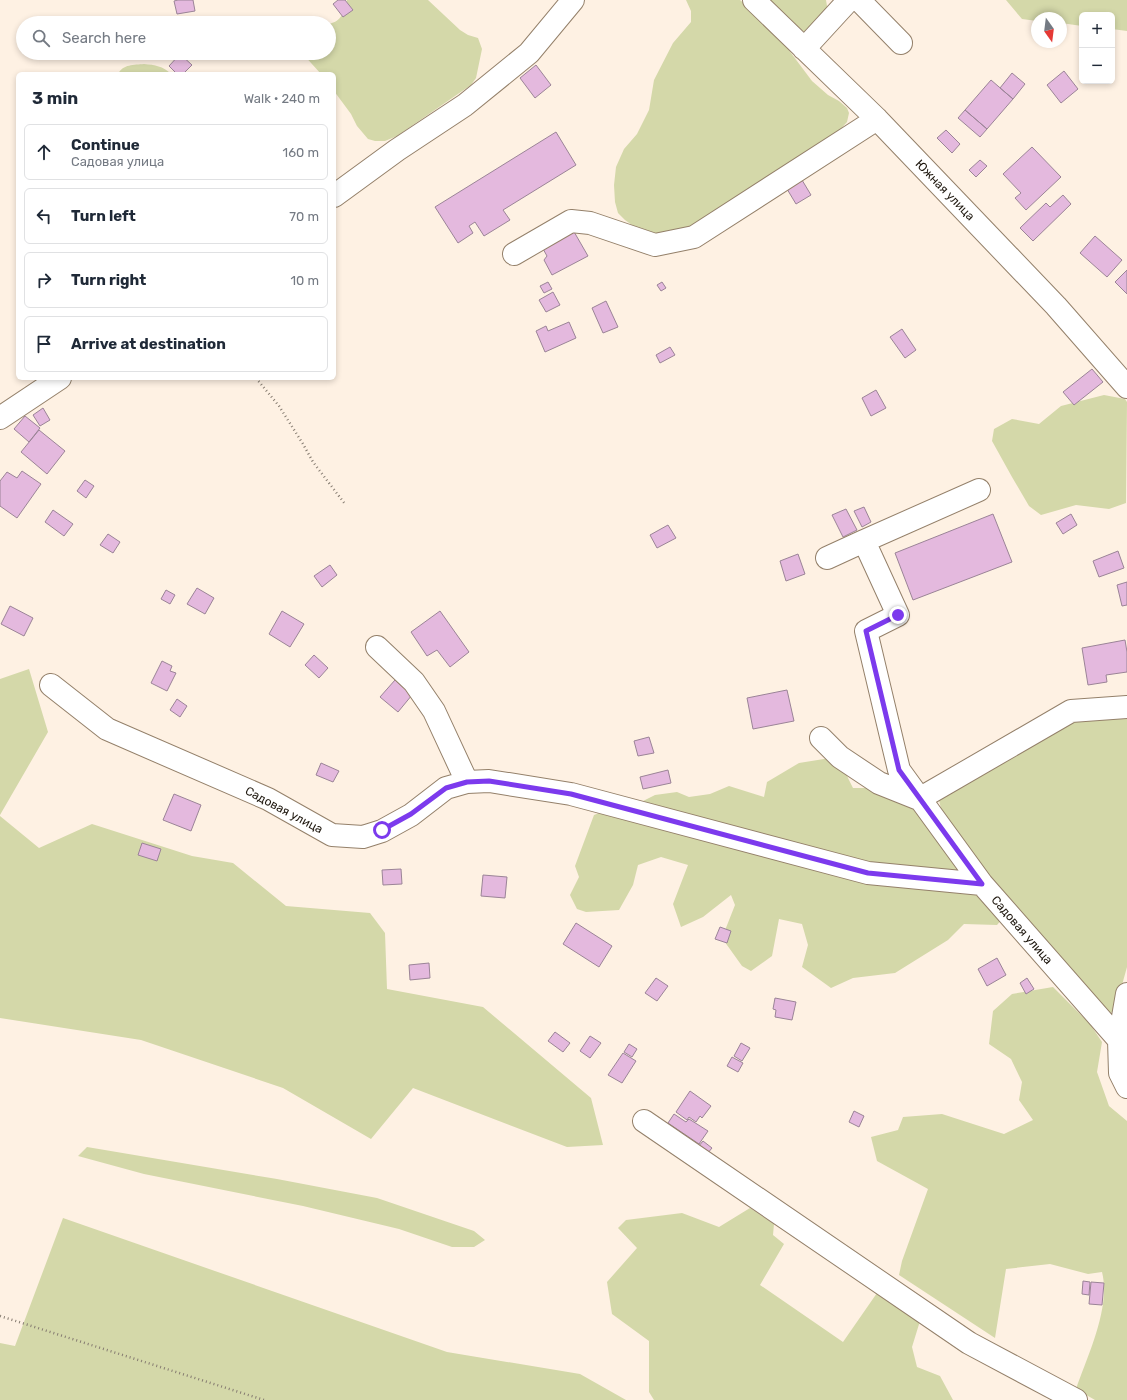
<!DOCTYPE html>
<html lang="en">
<head>
<meta charset="utf-8">
<style>
  :root { --surface:#fff; --page:#f2f2f3; --text:#1f2937; --muted:#747a83; --line:#e0e1e3 }
  body { margin:0; font-family:Rubik,sans-serif; background:var(--page); color:var(--text) }
  .controls { position:absolute; right:12px; top:12px; display:grid; overflow:hidden; border-radius:6px; box-shadow:0 2px 6px #0003 }
  .controls button { width:36px; height:36px; display:grid; place-items:center; padding:0; border:0; border-bottom:1px solid var(--line); background:var(--surface); color:var(--text); font:20px sans-serif }
  .compass { position:absolute; left:1031px; top:12px; width:36px; height:36px; border-radius:50%; background:var(--surface); box-shadow:0 2px 6px #0003; rotate:166deg }
  .stop { position:absolute; width:12px; height:12px; margin:-9px; border:3px solid #7c3aed; border-radius:50%; background:#fff }
  .stop.end { background:#7c3aed; border-color:#fff; box-shadow:0 1px 4px #0008 }
  .list { margin:0; padding:0; list-style:none }
  h2 { display:flex; justify-content:space-between; align-items:center; height:52px; margin:0; padding:0 16px; font-size:17px }
  h2 small { font-size:13px; font-weight:400; color:var(--muted) }
  .list li { display:grid; grid-template-columns:26px 1fr auto; gap:12px; align-items:center; box-sizing:border-box; height:56px; margin:0 8px 8px; padding:0 8px; border:1px solid var(--line); border-radius:6px }
  .list b { display:block; font-size:15px; white-space:nowrap }
  .list p { margin:0; font-size:13px; white-space:nowrap; color:var(--muted) }
  .list em { font-size:13px; font-style:normal; color:var(--muted) }
  .icon { flex:none; width:22px; height:22px; fill:none; stroke:currentColor; stroke-width:2; stroke-linecap:round; stroke-linejoin:round }
  .map { position:relative; flex:none; width:1127px; height:1400px; overflow:hidden }
  .search { position:absolute; background:var(--surface); box-shadow:0 2px 6px #0003; left:16px; top:16px; width:320px; height:44px; display:flex; align-items:center; gap:10px; box-sizing:border-box; padding:0 14px; border-radius:22px; color:var(--muted); font-size:15px }
  .panel { position:absolute; background:var(--surface); box-shadow:0 2px 6px #0003; left:16px; top:72px; width:320px; height:308px; border-radius:6px }
  .map>svg:first-child { display:block }
  .green { fill:#d4d8a9 }
  .building { fill:#e4b9de; stroke:#9b8497 }
  .lines { fill:none; stroke-linecap:round; stroke-linejoin:round }
  .minor-casing { stroke:#94806a; stroke-width:24 }
  .path { stroke:#867c71; stroke-width:2.5; stroke-dasharray:1 3; stroke-linecap:butt }
  .minor { stroke:#fff; stroke-width:22 }
  .route { stroke:#7c3aed; stroke-width:5 }
  .labels { text-anchor:middle; dominant-baseline:central; stroke-width:3; stroke-linejoin:round; paint-order:stroke }
  .street-label { font-size:12px; fill:#1f180f; stroke:#fff }
</style>
</head>
<body>
<div class="map">
<svg width="1127" height="1400" viewBox="0 0 1127 1400">
  <rect width="100%" height="100%" fill="#fef1e3"/>
  <path class="green" d="M347 0H428L460 30 468 35 478 38 482 49 476 78 471 85 397 136 385 141H375L368 139 357 126 351 114 334 91V74H321L302 53H329V24C342 21 344 12 347 0Z
    M686 0H740L752 10 782 41 812 81 828 95 839 101 847 108 849 113 847 122 838 132 707 223 661 236 636 228 625 220 618 213 615 202 614 185 616 167 624 149 637 134 649 110 654 80 673 43 691 22V11Z
    M767 0H826L827 6V15C821 20 813 29 806 31 795 33 775 8 767 0Z
    M1006 0H1127V31L1112 29V15H1082V26L1061 23V18H1037V21L1022 19Z
    M144 64C155 65 163 66 171 74H118C123 64 134 65 144 64Z
    M1104 395 1125 399 1127 402 1126 503 1109 509 1076 505 1041 515 1029 506 1012 477 992 441 994 429 1012 419 1039 424 1061 406Z
    M29 669 48 732 0 815V679Z
    M1127 716V967L1115 1010 1108 1015 992 883 942 813 939 800 1077 718Z
    M830 758 845 770 848 778 853 788H874L916 808 958 867V872L870 866 686 817 643 801 655 795 677 792 689 797 710 794 729 786 764 797 767 782 799 763Z
    M607 810 977 891 1003 918 997 925 964 924 948 940 895 973 853 978 831 988 802 967 808 945 802 924 779 919 772 956 751 971 742 966 722 938 735 905 731 895 703 917 681 927 673 904 688 865 661 857 638 865 633 885 619 910 586 912 577 909 570 895 579 877 575 866 594 815Z
    M0 816 39 848 92 824 192 856 233 863 286 906 370 913 385 933 387 989 483 1007 591 1098 603 1145 567 1147 413 1088 371 1139 283 1088 141 1040 0 1018Z
    M1053 987 1090 1024 1102 1042 1097 1072 1109 1106 1127 1121V1400H1095L1076 1389C1088 1355 1111 1307 1102 1272L1088 1274 1050 1264 1006 1269 995 1338 899 1275 902 1261 928 1189 877 1161 871 1137 898 1130 903 1117 942 1114 1004 1134 1033 1120 1019 1100 1022 1082 1011 1059 989 1044 993 1011 1012 994Z
    M87 1147 277 1179 377 1198 474 1231 485 1240 474 1247H452L399 1229 303 1206 144 1174 78 1156Z
    M750 1208 774 1224 773 1235 784 1244 760 1285 843 1342 877 1293 920 1321 912 1347 917 1367 940 1376 953 1400H654L649 1392V1341L612 1314 607 1282 637 1248 618 1228 626 1220 682 1213 719 1227Z
    M63 1218 447 1352 580 1374 626 1400H0V1343L15 1346Z"/>
  <path class="building" d="M178 0H193L195 11 177 14 174 1Z
    M338 0H345L353 10 343 17 333 4Z
    M180 54 192 65 183 74H177L169 66Z
    M536 65 551 85 535 98 520 78Z
    M1064 71 1078 89 1061 103 1047 85Z
    M1012 73 1025 84 1013 99 1000 88Z
    M991 80 1013 99 987 129 965 110Z
    M965 110 987 129 980 137 958 118Z
    M946 130 960 144 952 153 937 138Z
    M556 132 576 165 503 210 510 220 484 236 475 222 469 226 473 233 458 243 435 207Z
    M1032 147 1061 177 1026 210 1015 198 1021 193 1003 174Z
    M980 160 987 166 976 177 969 170Z
    M802 180 811 195 796 204 787 189Z
    M1063 195 1071 204 1033 241 1020 228 1046 203 1050 207Z
    M573 230 588 256 552 275 544 260 547 256 542 247Z
    M1095 236 1122 260 1107 277 1080 253Z
    M1127 270V294L1115 282Z
    M548 282 552 289 544 293 540 286Z
    M662 282 666 288 661 291 657 285Z
    M553 292 560 305 546 312 539 300Z
    M606 301 618 327 603 333 592 308Z
    M569 322 576 338 545 352 536 331 546 326 548 331Z
    M902 329 916 350 905 358 890 337Z
    M670 347 675 355 660 363 656 355Z
    M1092 369 1103 382 1074 405 1063 392Z
    M876 390 886 408 871 416 862 398Z
    M43 408 50 420 40 426 33 415Z
    M25 416 40 428 29 442 14 429Z
    M39 430 65 451 47 474 21 452Z
    M22 471 41 484 17 518 0 506V481L7 472 17 478Z
    M85 480 94 486 86 498 77 491Z
    M864 507 871 522 862 527 854 511Z
    M846 509 857 530 843 537 832 515Z
    M53 510 73 524 64 536 45 522Z
    M993 514 1012 562 913 600 895 553Z
    M1071 514 1077 525 1063 534 1056 523Z
    M668 525 676 538 657 548 650 535Z
    M108 534 120 542 113 553 100 545Z
    M1118 551 1124 568 1099 577 1093 561Z
    M798 554 805 574 786 581 780 561Z
    M330 565 337 575 322 587 314 576Z
    M1127 582V605L1122 606 1117 585Z
    M197 588 214 598 205 614 187 604Z
    M166 590 175 595 170 604 161 599Z
    M10 606 33 618 24 636 1 624Z
    M282 611 304 624 290 647 269 634Z
    M440 611 469 652 450 667 437 650 427 656 411 632Z
    M1125 640 1127 652V672L1106 675 1107 682 1088 685 1082 648Z
    M314 655 328 668 319 678 305 665Z
    M162 661 172 666 170 671 176 673 167 691 151 683Z
    M395 680 412 695 398 712 380 697Z
    M787 690 794 721 753 729 747 698Z
    M177 699 187 706 180 717 170 710Z
    M649 737 654 753 638 756 634 741Z
    M321 763 339 771 333 782 316 775Z
    M668 770 671 783 643 789 640 777Z
    M174 794 201 805 191 831 163 820Z
    M142 843 161 849 157 861 138 855Z
    M401 869 402 884 383 885 382 870Z
    M483 875 507 877 505 898 481 896Z
    M576 923 612 946 599 967 563 944Z
    M720 927 731 931 727 943 715 939Z
    M997 958 1006 975 987 986 978 969Z
    M429 963 430 978 410 980 409 965Z
    M656 978 668 986 657 1001 645 993Z
    M1027 978 1034 989 1026 994 1020 983Z
    M775 998 796 1002 792 1020 775 1017 776 1010 773 1009Z
    M555 1032 570 1043 563 1052 548 1041Z
    M590 1036 601 1043 590 1058 580 1051Z
    M741 1043 750 1048 742 1061 734 1056Z
    M629 1044 637 1049 632 1057 624 1052Z
    M623 1053 636 1061 622 1083 608 1075Z
    M732 1057 743 1063 738 1072 727 1066Z
    M690 1091 711 1106 702 1118 700 1116 696 1122 689 1117 687 1120 676 1112Z
    M854 1111 864 1116 859 1127 849 1122Z
    M674 1114 686 1122 689 1119 708 1131 699 1144 668 1123Z
    M703 1141 712 1148 707 1154 698 1147Z
    M1083 1281 1090 1282 1089 1295 1082 1294Z
    M1091 1282 1104 1283 1102 1305 1089 1304Z"/>
  <g class="lines">
    <g class="minor-casing">
      <path id="minor" d="M754 0 877 119 1056 306 1127 387
        M859 0 901 43
        M804 49 849 0
        M334 196 397 150 465 105 529 53 573 0
        M514 254 571 221 590 223 655 245 694 237 877 119
        M0 418 60 378
        M979 490 864 541 898 615 866 631 899 770 982 884
        M827 558 864 541
        M377 647 414 682 434 711 467 782
        M51 685 107 729 268 799 332 835 363 837 382 831 411 815 446 788 467 782 489 781 571 794 868 873 982 884 1119 1040
        M821 738 840 757 879 783 919 799 1071 711 1127 707
        M1127 994 1119 1040 1120 1073 1127 1087
        M644 1121 969 1343 1076 1400"/>
    </g>
    <path class="path" d="M256 378 279 406 303 444 313 462 345 504
      M0 1316 264 1400"/>
    <use href="#minor" class="minor"/>
  </g>
  <g class="lines">
    <path class="route" d="M382 830 411 814 446 788 467 782 489 781 571 794 868 873 982 884 899 770 866 631 898 615"/>
  </g>
  <g class="labels">
    <g class="street-label">
      <text transform="translate(945 190) rotate(46)">Южная улица</text>
      <text transform="translate(284 810) rotate(28)">Садовая улица</text>
      <text transform="translate(1022 930) rotate(49)">Садовая улица</text>
    </g>
  </g>
</svg>
<div class="controls">
<button>+</button>
<button>−</button>
</div>
<svg class="compass" viewBox="-18 -18 36 36"><path d="M0-13l5 13h-10z" fill="#e53935"/><path d="M0 13l5-13h-10z" fill="#747a83"/></svg>
<div class="stop" style="left:382px;top:830px"></div>
<div class="stop end" style="left:898px;top:615px"></div>
<div class="search"><svg class="icon" aria-label="search" viewBox="0 0 24 24"><circle cx="10" cy="10" r="6"/><path d="M15 15l6 6"/></svg>Search here</div>
<section class="panel">
<h2>3 min<small>Walk · 240 m</small></h2>
<ul class="list">
<li><svg class="icon" aria-label="ahead" viewBox="0 0 24 24"><path d="M12 20V5M6 11l6-6 6 6"/></svg><div><b>Continue</b><p>Садовая улица</p></div><em>160 m</em></li>
<li><svg class="icon" aria-label="left" viewBox="0 0 24 24"><path d="M17 20v-9H6M10 6l-5 5 5 5"/></svg><div><b>Turn left</b></div><em>70 m</em></li>
<li><svg class="icon" aria-label="right" viewBox="0 0 24 24"><path d="M7 20v-9h11M14 6l5 5-5 5"/></svg><div><b>Turn right</b></div><em>10 m</em></li>
<li><svg class="icon" aria-label="arrive" viewBox="0 0 24 24"><path d="M6 21V4h12l-3 4 3 4H6"/></svg><div><b>Arrive at destination</b></div></li>
</ul>
</section>
</div>
</body>
</html>
